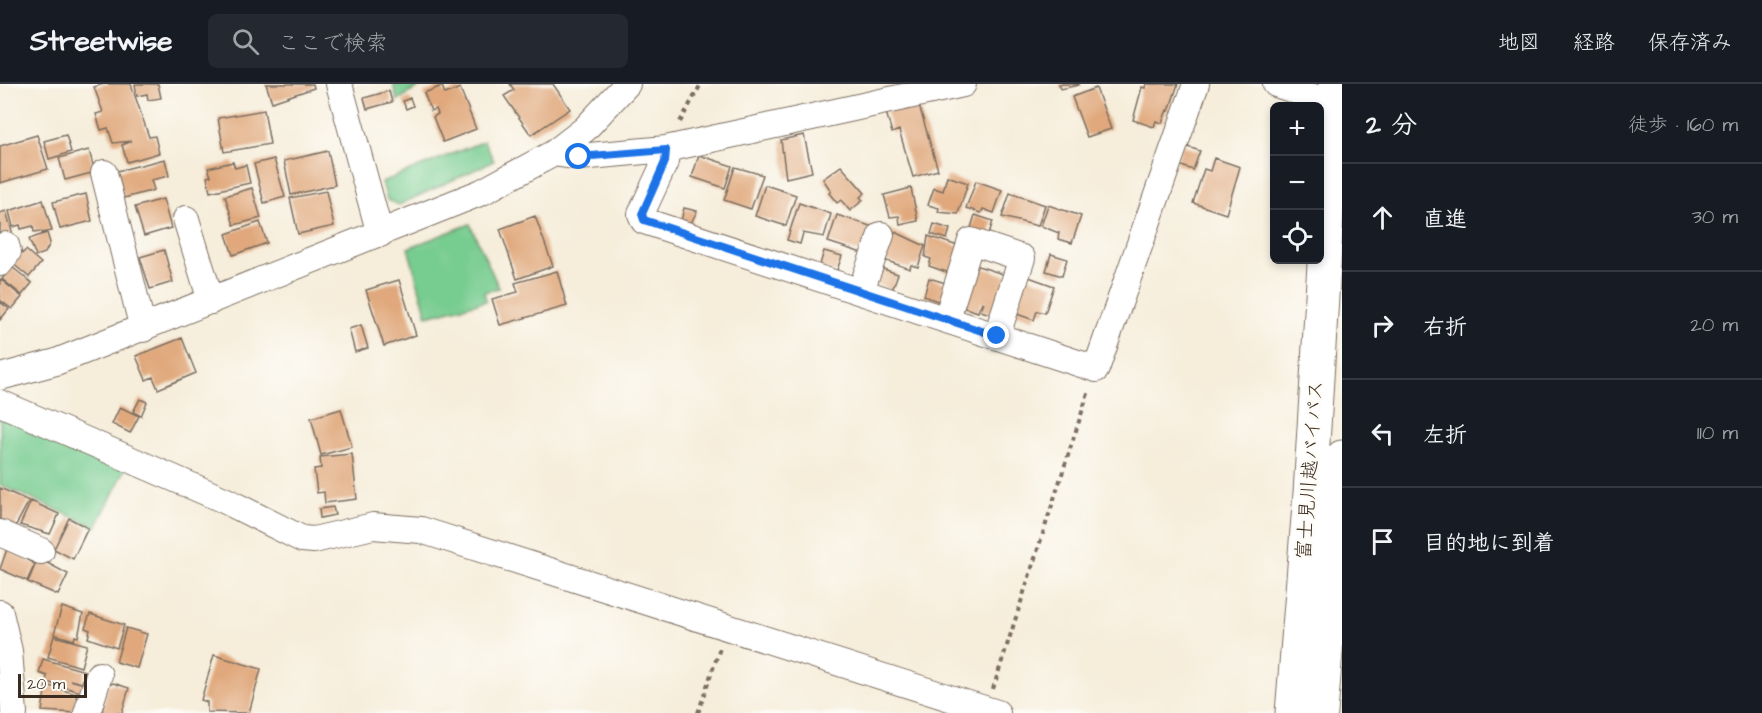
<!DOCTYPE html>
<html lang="ja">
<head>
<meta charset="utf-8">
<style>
  :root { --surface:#171b24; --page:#242831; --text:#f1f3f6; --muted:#9ea1a6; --line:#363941 }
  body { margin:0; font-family:"Architects Daughter","Klee One",sans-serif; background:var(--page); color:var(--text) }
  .controls { position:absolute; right:18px; top:18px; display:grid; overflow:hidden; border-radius:9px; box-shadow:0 3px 9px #0003 }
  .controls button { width:54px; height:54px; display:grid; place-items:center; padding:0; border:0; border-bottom:2px solid var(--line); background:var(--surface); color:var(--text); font:30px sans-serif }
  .scale { position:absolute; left:18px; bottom:15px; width:69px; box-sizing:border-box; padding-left:6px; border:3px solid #3b2a1e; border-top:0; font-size:16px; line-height:21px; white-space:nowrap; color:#3b2a1e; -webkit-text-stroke:4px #fdfcf7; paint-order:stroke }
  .stop { position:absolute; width:18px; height:18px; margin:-14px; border:4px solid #1a73e8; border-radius:50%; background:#fff }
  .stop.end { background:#1a73e8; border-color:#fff; box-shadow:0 2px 6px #0008 }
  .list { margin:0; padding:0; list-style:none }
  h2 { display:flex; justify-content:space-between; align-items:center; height:78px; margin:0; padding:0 24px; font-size:26px }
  h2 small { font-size:20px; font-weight:400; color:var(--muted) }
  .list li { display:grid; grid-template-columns:39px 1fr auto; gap:18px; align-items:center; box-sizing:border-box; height:108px; padding:0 24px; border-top:2px solid var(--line) }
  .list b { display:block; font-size:22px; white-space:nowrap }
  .list em { font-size:20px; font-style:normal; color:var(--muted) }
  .icon { flex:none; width:33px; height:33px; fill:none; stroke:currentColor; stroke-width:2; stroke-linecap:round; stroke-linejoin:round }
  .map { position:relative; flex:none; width:1342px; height:629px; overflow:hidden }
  header { display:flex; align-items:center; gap:36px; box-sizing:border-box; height:84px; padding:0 30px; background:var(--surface); border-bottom:2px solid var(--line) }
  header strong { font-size:28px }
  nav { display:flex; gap:33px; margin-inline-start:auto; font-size:21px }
  .search { width:420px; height:54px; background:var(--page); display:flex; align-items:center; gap:15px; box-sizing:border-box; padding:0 21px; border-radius:9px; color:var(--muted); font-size:22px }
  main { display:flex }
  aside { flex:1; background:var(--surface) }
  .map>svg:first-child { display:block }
  .green { fill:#77cc90; stroke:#597b57; stroke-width:1.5 }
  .building { fill:#e0a87b }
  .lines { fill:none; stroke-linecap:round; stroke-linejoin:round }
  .minor-casing { stroke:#7c6e60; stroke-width:28 }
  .highway-casing { stroke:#7c6e60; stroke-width:35 }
  .path { stroke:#7c6e60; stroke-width:4; stroke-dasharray:4.5 4.5; stroke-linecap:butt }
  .minor { stroke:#fff; stroke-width:26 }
  .highway { stroke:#fff; stroke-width:33 }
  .route { stroke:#1a73e8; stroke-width:8 }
  .labels { text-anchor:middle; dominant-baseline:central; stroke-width:5; stroke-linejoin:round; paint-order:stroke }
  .street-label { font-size:20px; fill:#3b2a1e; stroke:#fdfcf7 }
</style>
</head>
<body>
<header>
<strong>Streetwise</strong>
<div class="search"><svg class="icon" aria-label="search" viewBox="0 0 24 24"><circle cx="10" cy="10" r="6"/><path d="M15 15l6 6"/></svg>ここで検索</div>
<nav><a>地図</a><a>経路</a><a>保存済み</a></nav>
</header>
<main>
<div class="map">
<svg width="1342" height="629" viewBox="0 0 1342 629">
  <rect width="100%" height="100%" fill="#fdfcf7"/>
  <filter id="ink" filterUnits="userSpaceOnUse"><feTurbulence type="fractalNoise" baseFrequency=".0167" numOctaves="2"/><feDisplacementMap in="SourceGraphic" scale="12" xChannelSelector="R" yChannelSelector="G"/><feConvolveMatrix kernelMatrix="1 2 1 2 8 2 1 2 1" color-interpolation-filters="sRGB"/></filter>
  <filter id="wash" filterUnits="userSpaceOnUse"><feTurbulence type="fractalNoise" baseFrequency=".008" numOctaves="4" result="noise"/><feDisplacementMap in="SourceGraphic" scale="24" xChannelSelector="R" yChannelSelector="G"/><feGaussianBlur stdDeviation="1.35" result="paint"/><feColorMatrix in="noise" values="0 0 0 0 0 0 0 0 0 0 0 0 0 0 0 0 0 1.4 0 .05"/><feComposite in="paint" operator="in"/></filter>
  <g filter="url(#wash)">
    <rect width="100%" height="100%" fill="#f6edda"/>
    <path class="green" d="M393 0H423L397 17Z
      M484 57 494 77 399 121 387 116 382 98Z
      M470 140 499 204 484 208 486 217 427 232 408 164Z
      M0 326 127 382 96 443 0 401Z"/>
    <g id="blocks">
      <path class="building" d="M104 0H131L149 53 155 52 159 69 127 78 122 61 132 57 113 59 108 44 101 46 96 30 103 28 94 3Z
        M135 0H158L161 14 148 16 147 10 137 12Z
        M266 0H313L314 4 272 18Z
        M510 0H553L570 25 531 51 504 12 514 6Z
        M1059 0H1079V1L1061 5Z
        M1146 0H1178L1169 27 1167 26 1162 39 1156 37 1154 43 1133 36 1142 3 1145 4Z
        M442 2 445 10 460 4 476 45 443 58 433 33 438 30 436 25 431 27 424 9Z
        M1096 4 1111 45 1087 53 1072 13Z
        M389 7 392 18 367 25 364 14Z
        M410 14 413 22 406 25 403 17Z
        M918 18 938 86 913 93 899 46 892 49 886 28Z
        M264 26 270 60 224 68 218 34Z
        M37 51 48 85 0 99V62Z
        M66 51 71 68 49 75 44 57Z
        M804 51 812 88 786 94 781 56Z
        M1182 61 1200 67 1193 86 1176 80Z
        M89 66 95 88 65 96 59 74Z
        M328 67 335 101 291 111 284 77Z
        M699 71 732 82 725 104 692 93Z
        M1214 74 1240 83 1226 130 1193 119 1204 85 1210 87Z
        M165 75 169 92 151 96 154 106 124 114 117 87Z
        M274 75 285 113 264 119 254 80Z
        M233 78 235 84 246 81 250 99 210 108 207 93 211 92 208 84Z
        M841 82 865 109 860 113 863 116 850 127 841 116 837 119 829 109 831 107 823 95Z
        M735 83 763 91 751 125 724 116Z
        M947 92 968 99 958 130 938 128 939 124 928 121 934 104 943 107Z
        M976 97 1002 106 994 129 983 125 981 129 966 124Z
        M765 101 796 111 786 142 755 132Z
        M252 104 261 134 234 141 225 112Z
        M911 104 918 137 900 141 899 132 890 133 884 111Z
        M326 107 334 142 298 150 290 114Z
        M1010 109 1045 121 1038 142 1002 133Z
        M86 110 92 137 60 145 53 118Z
        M163 115 171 144 144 152 135 123Z
        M43 116 52 147 42 149 41 147 34 148 33 142 21 145 20 141 13 143 9 127Z
        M799 119 831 130 824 153 803 149 800 160 787 156Z
        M1048 121 1081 132 1072 159 1058 155 1059 149 1041 142Z
        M684 124 697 127 691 139 681 137Z
        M6 127 13 151 0 154V129Z
        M837 131 873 143 865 170 828 158Z
        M975 131 993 137 988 153 970 147Z
        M535 132 553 182 517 195 500 145Z
        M260 138 267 159 233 171 226 150Z
        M934 140 950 145 947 155 931 150Z
        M889 145 925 162 918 183 911 181 910 185 884 176Z
        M47 149 50 159 45 169 36 172 29 155Z
        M928 152 961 163 952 190 929 182 931 175 925 173Z
        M26 166 41 179 29 193 12 179Z
        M164 166 173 198 150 205 140 173Z
        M824 167 842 172 836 189 819 184Z
        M1051 170 1067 175 1062 192 1046 187Z
        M975 181 1009 192 996 232 981 227 984 219 982 218 978 228 959 222Z
        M12 183 32 199 22 211 2 195Z
        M880 184 898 190 892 206 874 200Z
        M557 187 567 222 500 241 492 215 518 208 515 199Z
        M1026 192 1054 202 1045 229 1037 227 1034 236 1014 229Z
        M929 194 949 200 943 219 924 212Z
        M0 195 22 213 12 225 0 216Z
        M399 196 416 251 384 262 366 206Z
        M0 218 9 225 0 236Z
        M361 241 368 264 355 268 349 245Z
        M182 254 196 289 158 305 153 293 146 296 136 272Z
        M140 315 147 318 141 332 133 328Z
        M120 323 139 332 130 349 112 340Z
        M341 325 352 363 321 371 311 334Z
        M352 370 357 415 325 419 324 408 317 409 314 385 321 384 320 373Z
        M0 404 29 417 15 443 0 436Z
        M31 417 59 430 50 450 20 441Z
        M333 423 335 431 320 434 319 425Z
        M69 434 88 444 73 475 54 465Z
        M7 465 29 472 27 476 35 480 27 497 0 485Z
        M38 474 68 490 58 511 28 498Z
        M62 523 83 530 78 553 75 552 74 556 54 550Z
        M90 530 124 541 117 564 88 554 90 546 85 544Z
        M126 544 147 550 137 584 116 578Z
        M54 552 87 561 81 583 48 573Z
        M214 571 261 585 249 629 207 628V618L201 616Z
        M43 575 85 587 82 599 70 596 84 600 81 608 46 598 47 592 39 589Z
        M113 599 129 604 122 629H102L107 602Z
        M46 601 76 610V614L81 616 77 629 42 627Z"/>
    </g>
  </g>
  <g filter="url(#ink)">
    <use href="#blocks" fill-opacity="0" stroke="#7c6e60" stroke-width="1.5"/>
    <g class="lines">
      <g class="minor-casing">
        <path id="minor" d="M339 0 380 150
          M1276 0 1342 23
          M666 65 665 78 641 130 644 137 1096 285 1196 0
          M554 69 579 73 666 65 963 0
          M104 89 143 245
          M186 135 211 217
          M0 163 6 161 8 168 0 179
          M861 206 881 151
          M947 234 971 157 1022 174 997 251
          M0 293 56 278 482 108 554 69 585 45 627 0
          M0 319 224 416 302 455 314 456 373 442 421 446 997 629
          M0 449 41 467
          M0 529 9 567 14 629
          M87 629 99 591"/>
      </g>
      <g class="highway-casing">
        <path id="highway" d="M1292 629 1310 409 1335 0
          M1321 629 1342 373"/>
      </g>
      <path class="path" d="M680 38 701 0
        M993 605 1089 306
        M698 629 720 564"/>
      <use href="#minor" class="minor"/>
      <use href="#highway" class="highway"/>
    </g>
  </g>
  <g class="lines" filter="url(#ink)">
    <path class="route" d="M579 73 666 66 665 78 642 130 644 136 997 252"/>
  </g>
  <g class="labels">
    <g class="street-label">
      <text transform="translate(1310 386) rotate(-86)">富士見川越バイパス</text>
    </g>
  </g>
</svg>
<div class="controls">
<button>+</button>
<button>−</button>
<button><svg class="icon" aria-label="locate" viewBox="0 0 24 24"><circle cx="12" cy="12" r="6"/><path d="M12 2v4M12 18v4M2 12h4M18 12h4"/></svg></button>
</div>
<div class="scale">20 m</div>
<div class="stop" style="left:579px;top:73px"></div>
<div class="stop end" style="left:997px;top:252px"></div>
</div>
<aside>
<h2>2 分<small>徒歩 · 160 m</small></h2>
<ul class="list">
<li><svg class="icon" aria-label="ahead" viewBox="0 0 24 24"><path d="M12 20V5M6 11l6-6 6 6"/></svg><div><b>直進</b></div><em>30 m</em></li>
<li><svg class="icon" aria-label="right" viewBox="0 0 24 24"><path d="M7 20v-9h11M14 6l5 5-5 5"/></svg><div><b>右折</b></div><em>20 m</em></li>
<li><svg class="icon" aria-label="left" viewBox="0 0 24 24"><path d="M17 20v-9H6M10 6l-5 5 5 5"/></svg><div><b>左折</b></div><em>110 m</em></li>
<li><svg class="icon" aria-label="arrive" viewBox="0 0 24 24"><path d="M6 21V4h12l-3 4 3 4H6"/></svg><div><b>目的地に到着</b></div></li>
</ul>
</aside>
</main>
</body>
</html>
